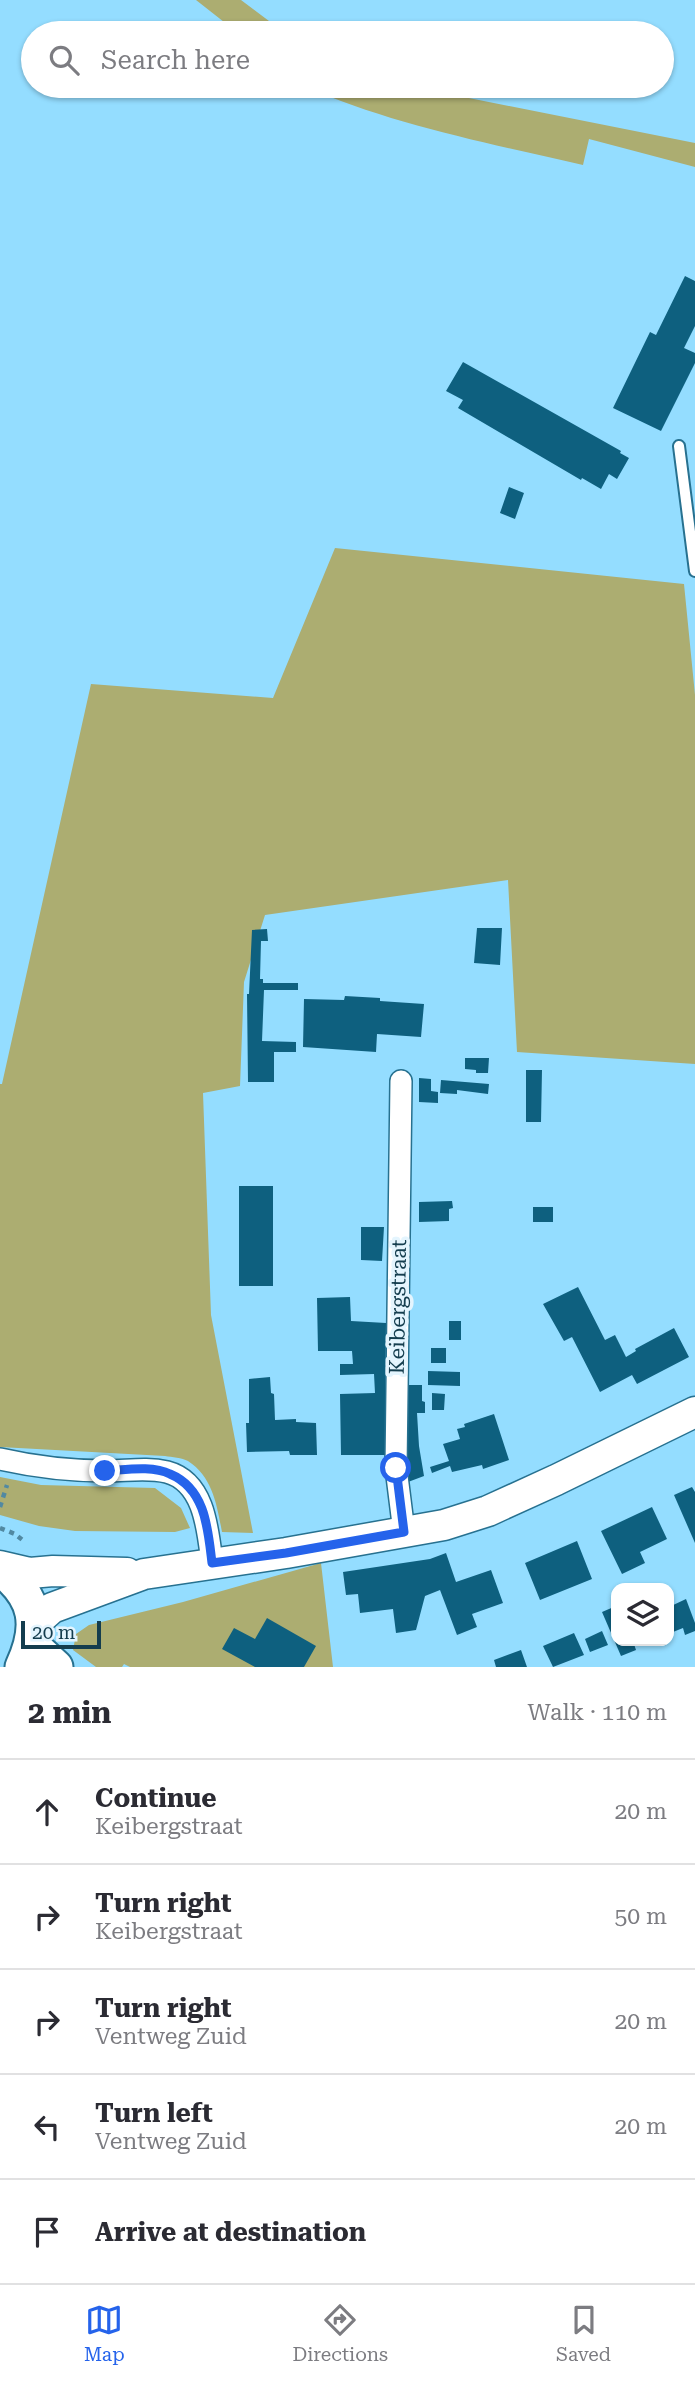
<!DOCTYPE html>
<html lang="en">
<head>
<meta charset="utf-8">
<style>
  :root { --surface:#fff; --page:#f7f7f7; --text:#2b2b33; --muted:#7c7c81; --line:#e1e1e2; --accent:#2563eb }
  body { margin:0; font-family:"Roboto Serif",serif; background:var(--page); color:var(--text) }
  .controls { position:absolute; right:21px; bottom:21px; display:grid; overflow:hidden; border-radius:14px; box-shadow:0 2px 5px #0004 }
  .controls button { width:63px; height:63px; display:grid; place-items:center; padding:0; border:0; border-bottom:2px solid var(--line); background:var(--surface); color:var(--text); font:35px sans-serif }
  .scale { position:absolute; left:21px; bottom:18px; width:80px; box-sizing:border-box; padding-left:7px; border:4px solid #143d4e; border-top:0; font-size:19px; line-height:24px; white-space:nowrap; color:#143d4e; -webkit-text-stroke:5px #e4f5fe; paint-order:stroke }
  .stop { position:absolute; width:21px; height:21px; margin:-16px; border:5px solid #2563eb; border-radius:50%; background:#fff }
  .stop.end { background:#2563eb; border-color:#fff; box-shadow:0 2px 7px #0008 }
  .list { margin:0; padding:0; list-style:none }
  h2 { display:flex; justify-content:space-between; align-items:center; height:91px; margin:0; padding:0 28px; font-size:30px }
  h2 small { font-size:23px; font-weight:400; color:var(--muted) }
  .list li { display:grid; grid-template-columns:46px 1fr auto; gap:21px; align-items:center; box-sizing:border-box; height:105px; padding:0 28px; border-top:2px solid var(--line) }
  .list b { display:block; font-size:26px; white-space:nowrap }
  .list p { margin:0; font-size:23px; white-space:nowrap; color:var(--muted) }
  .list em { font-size:23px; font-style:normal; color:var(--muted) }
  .icon { flex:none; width:38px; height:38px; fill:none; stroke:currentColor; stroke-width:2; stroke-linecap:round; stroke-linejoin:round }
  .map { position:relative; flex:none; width:695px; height:1667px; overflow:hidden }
  .search { position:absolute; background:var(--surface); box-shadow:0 2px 5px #0004; left:21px; right:21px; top:21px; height:77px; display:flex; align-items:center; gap:18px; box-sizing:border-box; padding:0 24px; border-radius:38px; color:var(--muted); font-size:26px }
  .sheet { height:616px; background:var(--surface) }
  nav { display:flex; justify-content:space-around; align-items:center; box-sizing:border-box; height:98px; border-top:2px solid var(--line); background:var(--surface); font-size:19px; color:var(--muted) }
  nav a { display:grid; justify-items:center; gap:4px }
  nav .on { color:var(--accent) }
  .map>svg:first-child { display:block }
  .green { fill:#acad71 }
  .building { fill:#0e607f }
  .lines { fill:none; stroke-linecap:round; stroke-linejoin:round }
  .lane-casing { stroke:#277190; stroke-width:14 }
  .street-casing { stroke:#277190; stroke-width:24 }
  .secondary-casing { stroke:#277190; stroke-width:33 }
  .primary-casing { stroke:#277190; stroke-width:37 }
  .path { stroke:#5189a2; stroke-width:4.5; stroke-dasharray:5 5; stroke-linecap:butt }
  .lane { stroke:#fff; stroke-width:10 }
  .street { stroke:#fff; stroke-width:21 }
  .secondary { stroke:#fff; stroke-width:30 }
  .primary { stroke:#fff; stroke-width:33 }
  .route { stroke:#2563eb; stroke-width:9 }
  .labels { text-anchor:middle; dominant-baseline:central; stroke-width:7; stroke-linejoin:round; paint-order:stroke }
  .street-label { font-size:21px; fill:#143d4e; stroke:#e4f5fe }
</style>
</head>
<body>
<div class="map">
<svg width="695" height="1667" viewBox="0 0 695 1667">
  <rect width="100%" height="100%" fill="#94ddff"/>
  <path class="green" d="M196 0H241L285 33H238Z
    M304 86H409L695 143V167L589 139 583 165C492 144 389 124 304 86Z
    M335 548 684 584 695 695V1064L517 1052 508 880 265 915 244 982 240 1086 203 1093 211 1315 253 1533 222 1532C217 1506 213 1477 188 1461 182 1458 172 1457 165 1456L0 1447V1084H2L91 684 273 698Z
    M0 1477 41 1485 155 1488 181 1508 190 1528 175 1532 75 1531 39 1526 0 1515Z
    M321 1563 333 1667H130L124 1664 122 1667H96L73 1650 76 1634 89 1625 183 1602Z"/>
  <path class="building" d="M685 276 695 281V326L684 348 695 353V363L661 431 613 408 650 332 656 335Z
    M463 362 621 451 620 453 629 458 617 479 609 474 601 489 582 478 581 480 458 408 463 400 446 391Z
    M509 487 524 493 515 519 500 513Z
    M477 928H502L500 965 474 963Z
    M267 929 268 941H261L260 979H263V983H298V990H264L262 1041 296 1042V1052H274V1082H248L247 994H249L252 930Z
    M345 996 380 998V1001L424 1004 421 1037 377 1034 376 1052 303 1047 304 999 344 1000Z
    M465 1058H489L488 1073H476V1070L465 1069Z
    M526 1070H542L541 1122H526Z
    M419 1078 431 1079V1091L438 1092V1103L419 1102Z
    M441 1080 489 1084 488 1094 457 1090V1094L440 1093Z
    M239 1186H273V1286H239Z
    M452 1201 453 1208 449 1209V1221L419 1222V1202Z
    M533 1207H553V1222H533Z
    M361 1227H384L382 1261 361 1260Z
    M578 1287 605 1340 615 1335 626 1357 636 1351 635 1349 674 1328 689 1357 637 1384 632 1375 600 1392 572 1337 564 1341 543 1304Z
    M350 1297 351 1321 386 1323 385 1455H341L340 1394 375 1393 374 1374 340 1375V1364H353L352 1351H318L317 1298Z
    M449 1321H461V1340H449Z
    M431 1348H446V1363H431Z
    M428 1371 460 1372V1386L428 1385Z
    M270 1377 271 1393 274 1394 275 1420 296 1419V1422L316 1423 317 1455H290L289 1451 247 1452 246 1423H249V1379Z
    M404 1385H422V1401L425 1402V1413H417L419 1446 424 1476 408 1482 403 1439Z
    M432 1393 445 1394 444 1410H432Z
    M494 1414 509 1460 483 1469 482 1465 452 1472 450 1466 432 1473 430 1467 449 1461 443 1444 460 1439 457 1429 465 1427 464 1424Z
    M692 1487 695 1492V1543L674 1495Z
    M652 1507 667 1539 640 1552 645 1563 622 1574 601 1531Z
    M577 1541 592 1579 540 1600 525 1563Z
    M446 1553 456 1582 491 1570 503 1603 472 1614 477 1627 457 1635 440 1590 425 1596 416 1630 396 1633 393 1609 360 1613 358 1594 346 1595 343 1572 430 1559Z
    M686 1599 695 1623V1631L685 1635 683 1628 673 1632 669 1622V1607Z
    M616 1606V1641H633L636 1650 621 1656 602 1612Z
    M267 1618 316 1646 304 1667H255L222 1649 234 1628 255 1639Z
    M602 1631 608 1645 590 1652 585 1639Z
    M574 1633 584 1655 553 1667 543 1646Z
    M521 1650 527 1667H496L494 1660Z"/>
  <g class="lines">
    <g class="lane-casing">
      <path id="lane" d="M679 446 695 571"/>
    </g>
    <g class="street-casing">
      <path id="street" d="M401 1081 396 1468 404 1532
        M0 1459C35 1467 72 1471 107 1471 127 1471 147 1467 167 1472 205 1482 208 1531 212 1563"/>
    </g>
    <g class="secondary-casing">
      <path id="secondary" d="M0 1566 30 1573 53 1571 127 1573
        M34 1624 52 1608 144 1574 286 1553 444 1525 488 1511 556 1480 695 1412"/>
    </g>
    <g class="primary-casing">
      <path id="primary" d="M0 1569C37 1597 41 1626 22 1667
        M32 1645 56 1667"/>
    </g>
    <path class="path" d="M0 1507 7 1485
      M0 1528 15 1534 25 1542"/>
    <use href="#lane" class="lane"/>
    <use href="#street" class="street"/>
    <use href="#secondary" class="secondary"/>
    <use href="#primary" class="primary"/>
  </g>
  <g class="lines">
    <path class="route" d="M105 1471C125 1470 152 1465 170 1474 206 1489 208 1530 212 1563L286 1553 404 1532 396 1468"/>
  </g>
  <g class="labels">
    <g class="street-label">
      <text transform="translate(398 1307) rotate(-89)">Keibergstraat</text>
    </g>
  </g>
</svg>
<div class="controls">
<button><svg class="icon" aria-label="layers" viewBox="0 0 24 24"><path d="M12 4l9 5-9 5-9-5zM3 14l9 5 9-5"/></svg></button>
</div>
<div class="scale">20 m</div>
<div class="stop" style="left:396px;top:1468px"></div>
<div class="stop end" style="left:105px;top:1471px"></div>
<div class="search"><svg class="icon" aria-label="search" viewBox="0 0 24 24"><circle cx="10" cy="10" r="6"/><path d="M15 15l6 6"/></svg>Search here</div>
</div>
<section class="sheet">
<h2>2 min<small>Walk · 110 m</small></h2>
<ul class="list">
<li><svg class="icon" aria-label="ahead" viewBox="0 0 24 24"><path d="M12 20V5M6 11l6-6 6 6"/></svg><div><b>Continue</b><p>Keibergstraat</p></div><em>20 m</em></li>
<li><svg class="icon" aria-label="right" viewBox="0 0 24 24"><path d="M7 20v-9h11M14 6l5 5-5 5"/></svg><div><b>Turn right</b><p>Keibergstraat</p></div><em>50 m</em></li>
<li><svg class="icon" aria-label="right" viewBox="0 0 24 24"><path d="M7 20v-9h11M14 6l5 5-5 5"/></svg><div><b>Turn right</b><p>Ventweg Zuid</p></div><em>20 m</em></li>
<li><svg class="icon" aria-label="left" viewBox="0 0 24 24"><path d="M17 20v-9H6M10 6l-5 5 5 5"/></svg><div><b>Turn left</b><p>Ventweg Zuid</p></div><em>20 m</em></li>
<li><svg class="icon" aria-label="arrive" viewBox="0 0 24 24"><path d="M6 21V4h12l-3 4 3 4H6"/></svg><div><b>Arrive at destination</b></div></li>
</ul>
</section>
<nav>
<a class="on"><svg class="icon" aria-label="map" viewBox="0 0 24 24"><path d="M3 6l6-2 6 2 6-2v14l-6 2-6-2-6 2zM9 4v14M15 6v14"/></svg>Map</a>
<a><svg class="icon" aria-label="directions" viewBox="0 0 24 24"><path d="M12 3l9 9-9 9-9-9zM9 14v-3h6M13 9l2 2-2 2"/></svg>Directions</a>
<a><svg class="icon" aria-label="saved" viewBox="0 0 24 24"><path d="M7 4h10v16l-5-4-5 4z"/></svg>Saved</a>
</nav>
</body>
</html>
